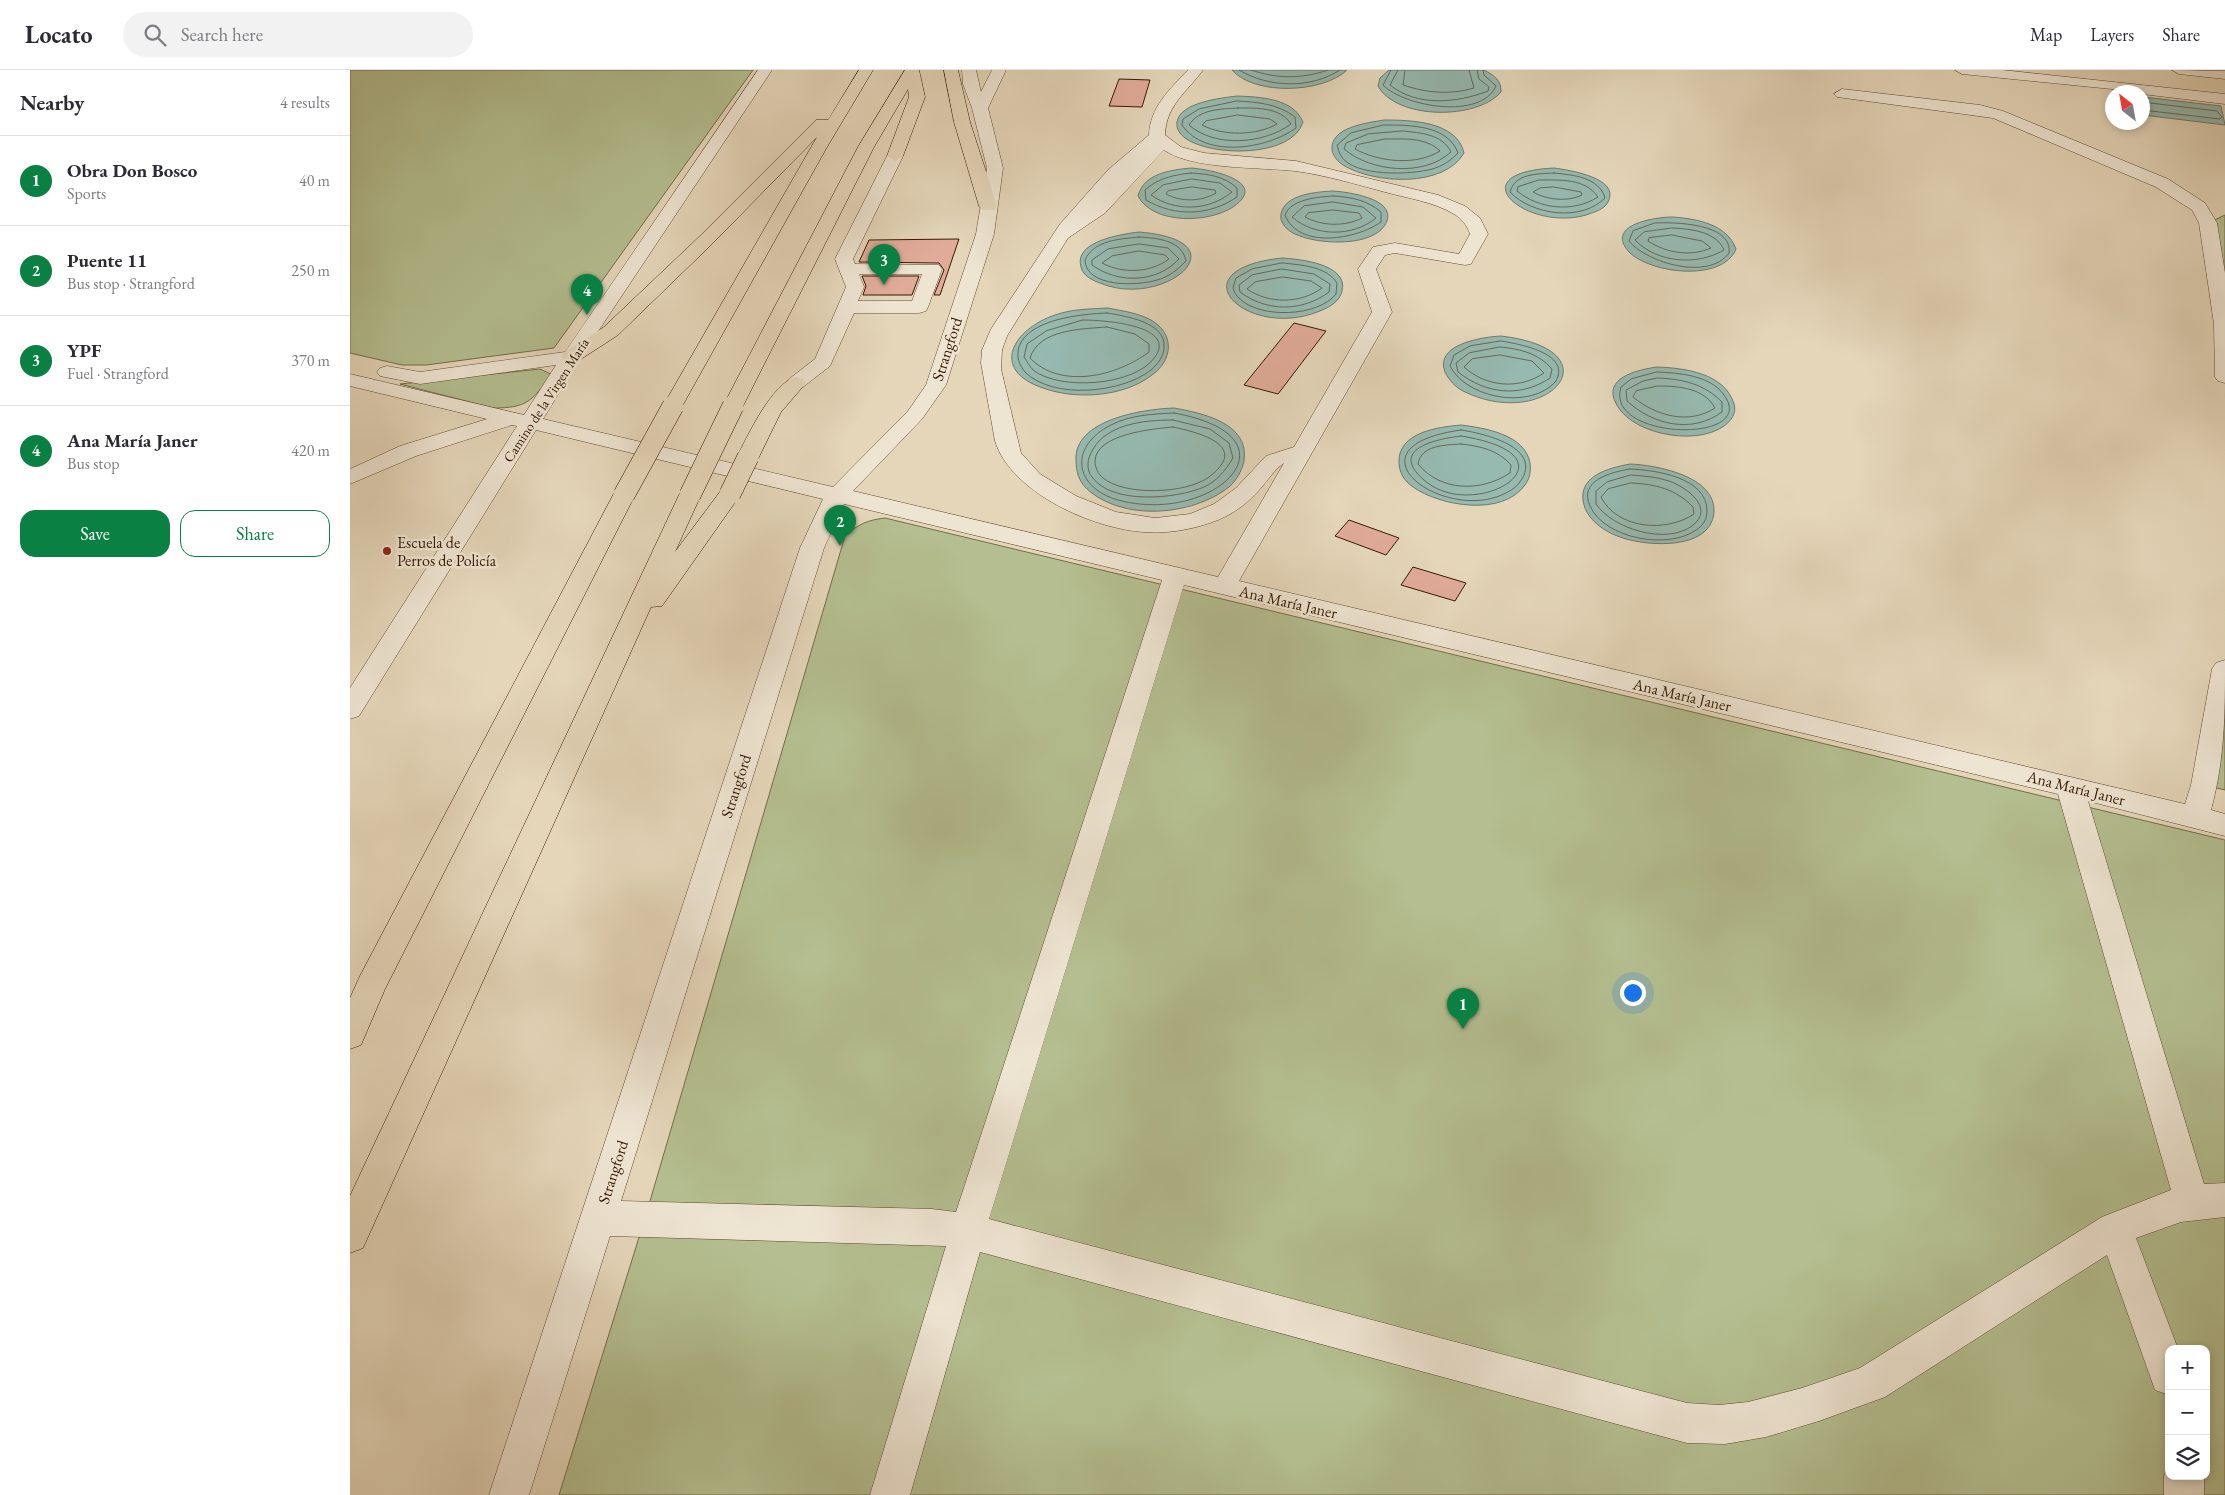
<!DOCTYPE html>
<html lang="en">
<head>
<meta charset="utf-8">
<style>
  :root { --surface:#fff; --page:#f2f2f3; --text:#2b2b33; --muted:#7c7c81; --line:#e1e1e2; --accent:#0b8043 }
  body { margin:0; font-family:"EB Garamond",serif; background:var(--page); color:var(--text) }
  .controls { position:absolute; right:15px; bottom:15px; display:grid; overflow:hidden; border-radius:10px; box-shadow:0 2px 8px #0003 }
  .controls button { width:45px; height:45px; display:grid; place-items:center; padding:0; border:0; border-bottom:1px solid var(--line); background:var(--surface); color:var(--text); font:25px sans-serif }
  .compass { position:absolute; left:1755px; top:15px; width:45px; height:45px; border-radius:50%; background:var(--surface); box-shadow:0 2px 8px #0003; rotate:329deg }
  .you { position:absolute; left:1282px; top:922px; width:18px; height:18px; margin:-12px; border:4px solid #fff; border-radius:50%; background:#1a73e8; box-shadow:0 0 0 8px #1a73e833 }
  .badge { display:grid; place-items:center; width:32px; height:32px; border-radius:50%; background:var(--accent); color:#fff; font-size:16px; font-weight:700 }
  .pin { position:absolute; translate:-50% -41px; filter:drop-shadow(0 1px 2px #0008) }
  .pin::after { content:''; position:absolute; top:26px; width:18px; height:15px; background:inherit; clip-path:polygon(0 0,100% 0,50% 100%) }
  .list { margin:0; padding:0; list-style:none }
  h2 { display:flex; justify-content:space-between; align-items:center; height:65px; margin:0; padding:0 20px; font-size:21px }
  h2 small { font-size:16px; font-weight:400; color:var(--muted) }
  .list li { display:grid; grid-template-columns:32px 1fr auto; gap:15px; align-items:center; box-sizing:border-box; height:90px; padding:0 20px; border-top:1px solid var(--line) }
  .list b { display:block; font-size:19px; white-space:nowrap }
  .list p { margin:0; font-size:16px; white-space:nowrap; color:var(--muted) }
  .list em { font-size:16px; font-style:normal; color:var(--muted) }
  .actions { display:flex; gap:10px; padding:15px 20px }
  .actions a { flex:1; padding:11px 0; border:1px solid var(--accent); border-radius:15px; text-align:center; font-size:18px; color:var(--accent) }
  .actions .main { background:var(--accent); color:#fff }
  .icon { flex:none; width:28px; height:28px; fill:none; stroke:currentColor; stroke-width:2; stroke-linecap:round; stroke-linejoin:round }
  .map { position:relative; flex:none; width:1875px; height:1425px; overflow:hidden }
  header { display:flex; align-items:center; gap:30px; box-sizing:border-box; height:70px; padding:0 25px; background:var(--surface); border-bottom:1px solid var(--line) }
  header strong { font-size:24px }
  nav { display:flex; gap:28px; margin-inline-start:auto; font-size:18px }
  .search { width:350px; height:45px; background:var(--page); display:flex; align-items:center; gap:12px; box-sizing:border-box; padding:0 18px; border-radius:28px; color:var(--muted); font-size:19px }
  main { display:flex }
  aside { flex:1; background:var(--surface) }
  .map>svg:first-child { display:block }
  .green { fill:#b4be90; stroke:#756c48; fill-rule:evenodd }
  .water { fill:#96b9b0; stroke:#70796a }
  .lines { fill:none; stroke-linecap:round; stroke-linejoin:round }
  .shore { stroke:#666958; stroke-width:1 }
  .building { fill:#e0ab99; stroke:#361901 }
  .minor-casing { stroke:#62482f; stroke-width:1 }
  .highway-casing { stroke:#361901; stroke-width:1 }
  .minor { fill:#eee4d2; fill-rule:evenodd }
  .highway { fill:#e5d6ba; fill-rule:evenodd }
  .highway-bridge-casing { stroke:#361901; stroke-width:22; stroke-linecap:butt }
  .highway-bridge { stroke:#e5d6ba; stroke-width:21 }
  .poi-dot { fill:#8f2418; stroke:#eee4d2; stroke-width:2 }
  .labels { text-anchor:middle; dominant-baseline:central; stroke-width:5; stroke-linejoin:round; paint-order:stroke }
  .far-street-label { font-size:14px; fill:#361901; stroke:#eee4d2 }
  .street-label { font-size:16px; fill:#361901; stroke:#eee4d2 }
  .poi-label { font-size:16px; fill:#361901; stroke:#eee4d2; text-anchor:start }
</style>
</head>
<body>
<header>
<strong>Locato</strong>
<div class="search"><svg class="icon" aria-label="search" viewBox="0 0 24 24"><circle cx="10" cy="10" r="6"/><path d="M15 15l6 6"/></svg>Search here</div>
<nav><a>Map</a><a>Layers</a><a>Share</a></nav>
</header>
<main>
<aside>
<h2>Nearby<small>4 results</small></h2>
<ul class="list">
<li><span class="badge">1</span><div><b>Obra Don Bosco</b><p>Sports</p></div><em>40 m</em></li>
<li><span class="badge">2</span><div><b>Puente 11</b><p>Bus stop · Strangford</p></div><em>250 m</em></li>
<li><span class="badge">3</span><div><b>YPF</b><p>Fuel · Strangford</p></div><em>370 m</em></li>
<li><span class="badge">4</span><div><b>Ana María Janer</b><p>Bus stop</p></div><em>420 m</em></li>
</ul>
<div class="actions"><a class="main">Save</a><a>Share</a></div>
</aside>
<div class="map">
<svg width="1875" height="1425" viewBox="0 0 1875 1425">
  <rect width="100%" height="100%" fill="#e5d6ba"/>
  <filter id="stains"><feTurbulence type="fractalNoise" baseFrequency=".004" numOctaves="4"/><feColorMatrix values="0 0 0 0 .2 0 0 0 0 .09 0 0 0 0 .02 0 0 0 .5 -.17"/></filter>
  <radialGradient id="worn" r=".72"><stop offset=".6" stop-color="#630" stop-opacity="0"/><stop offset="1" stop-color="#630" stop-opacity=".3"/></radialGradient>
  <path class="green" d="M0 0H403L204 278 76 295H52L0 283Z
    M1875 145V307L1858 153Z
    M190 299 201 304C183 331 177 338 143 338L50 314Z
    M535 448 1875 770V1425H209L295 1148 495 466C508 454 518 450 535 448ZM1819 1279H1856V1406H1819Z
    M1875 599V720L1855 715Z"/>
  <path class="water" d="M882 0H997C973 23 905 26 882 0Z
    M1039 0H1134C1145 6 1151 10 1151 22 1127 50 1047 50 1028 16L1030 8Z
    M887 26C910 27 943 28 953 52 942 88 861 87 835 68 830 64 826 59 827 52 830 32 872 28 887 26Z
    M1793 27 1871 36 1875 55 1793 45Z
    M1034 50C1060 50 1107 51 1114 83 1094 118 1024 114 993 95 988 92 983 86 982 80 980 57 1017 53 1034 50Z
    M841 98C858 99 921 111 883 137 859 153 803 155 788 126 794 103 821 100 841 98Z
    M1204 98C1219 100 1271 108 1258 132 1254 140 1244 142 1236 145 1177 162 1106 103 1204 98Z
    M983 121C997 122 1045 128 1037 151 1027 178 967 175 945 164 938 161 929 153 931 144 935 124 966 122 983 121Z
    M1323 147C1347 149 1377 154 1386 179 1373 212 1301 204 1279 182 1254 154 1307 147 1323 147Z
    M789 162C897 171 813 240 750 213 742 210 733 206 731 197 723 171 773 164 789 162Z
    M932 188C949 189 999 194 992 221 990 231 980 237 970 241 898 271 822 200 932 188Z
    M758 238C773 241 788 243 801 250 825 264 823 290 802 305 774 327 726 330 693 318 639 300 663 259 705 245 722 239 740 239 758 238Z
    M1151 266C1269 280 1198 363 1113 321 1105 317 1099 310 1095 302 1084 274 1133 267 1151 266Z
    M1307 297C1334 298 1375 303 1384 334 1387 343 1381 351 1374 356 1345 377 1276 364 1264 329 1256 306 1292 299 1307 297Z
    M824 338C852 343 900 353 894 391 892 401 886 411 879 417 842 446 772 452 736 418 729 411 726 401 726 391 723 349 795 339 824 338Z
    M1111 355C1134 358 1175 364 1180 393 1181 401 1180 408 1175 415 1152 447 1090 436 1063 417 1054 411 1049 402 1049 392 1048 362 1089 357 1111 355Z
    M1280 394C1306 395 1367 406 1364 443 1360 481 1297 476 1273 468 1257 463 1239 452 1234 435 1226 406 1259 398 1280 394Z"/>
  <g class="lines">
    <path class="shore" d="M889 0C919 18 961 19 990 0
      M901 0C927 9 952 9 978 0
      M1041 0 1033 15C1055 37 1131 50 1146 16L1134 5 1133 0
      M1048 0 1040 15C1067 37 1107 33 1138 21L1139 17 1129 9 1127 0
      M1055 0 1053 15C1077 23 1100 25 1124 18L1119 0
      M887 31C908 32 928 34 945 47L946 58C917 79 855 89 832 55L833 49 849 39Z
      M1792 32 1867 41 1872 47 1870 49 1792 40
      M888 38C907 38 930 37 941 54 914 74 865 78 839 55 849 39 871 39 888 38Z
      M888 45 920 49 927 54C906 66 873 66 852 55L856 51Z
      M1034 55C1060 55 1098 55 1108 83 1100 91 1093 96 1082 99 1061 105 1004 107 991 86 989 83 988 78 987 75L1001 63Z
      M1053 61C1071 63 1092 64 1101 82 1074 107 1021 102 994 79L996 73 1018 64Z
      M1035 69C1053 69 1076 67 1090 81 1066 96 1029 92 1005 79L1007 75Z
      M841 103C858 104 874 106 887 118V127C859 146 825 147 796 130L795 120C808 108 824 105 841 103Z
      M1204 103C1223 105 1249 107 1255 128 1231 152 1182 145 1160 122 1165 103 1188 104 1204 103Z
      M842 109 870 113 882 122C859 141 825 142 801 125L813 115Z
      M1189 110C1210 110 1235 108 1248 127 1223 143 1189 139 1167 121L1168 117Z
      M842 117 865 120 866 123C851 132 831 132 816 124L818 121Z
      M1204 117 1231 122 1232 125C1217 132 1197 130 1183 122L1190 118Z
      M983 126C1001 127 1017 130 1031 142V152C1007 169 949 180 935 145 941 129 968 127 983 126Z
      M983 132 1013 137 1026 148C1003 167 965 167 942 147L954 136Z
      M983 140 1009 143 1012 148C994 157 972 156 955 147L958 143Z
      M1305 153C1324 152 1383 153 1379 183 1359 211 1297 193 1279 171L1283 161Z
      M1322 158C1340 159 1366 161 1374 180 1347 196 1307 193 1285 170L1294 162Z
      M1322 165 1352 171 1361 178C1341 187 1316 183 1298 171L1299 168Z
      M789 167C807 168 832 170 836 191 827 200 819 207 807 210 788 216 736 218 735 190 744 170 770 169 789 167Z
      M789 174 818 178 829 189C807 213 768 214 742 195V190L758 179Z
      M789 181 815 185 819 189C800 203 773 204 752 193L762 186Z
      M932 193C951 195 976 196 987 213L986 224C968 247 909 249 889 228 886 226 884 221 883 218L886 208 902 199Z
      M932 199 964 204 980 214 979 222C952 242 917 242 890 222L889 215 902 205Z
      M933 207 961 211 972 218C950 234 919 234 897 219L905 212Z
      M757 243C775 246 816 252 814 277 814 286 808 294 801 300 772 323 703 330 675 302 669 295 666 286 669 277 678 249 732 244 757 243Z
      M733 250C749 250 828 254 805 287 785 316 710 321 683 300 680 297 677 291 674 287L677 274 696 261Z
      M757 257 785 264 799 274V282C767 306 711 320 680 288 689 259 732 259 757 257Z
      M1151 271C1169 274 1221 283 1206 311 1181 340 1117 329 1100 296L1104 285 1120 276Z
      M1150 277C1170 279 1188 283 1202 299L1200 308C1170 328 1136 324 1108 302L1106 293 1119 283Z
      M1150 285 1182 291 1194 303C1169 320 1136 317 1114 297L1122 289Z
      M1307 302C1329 303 1360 305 1374 325 1410 374 1254 371 1271 317L1281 309Z
      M1308 308C1333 309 1354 314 1372 332V342C1342 364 1303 355 1277 331L1276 320 1293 311Z
      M1308 316C1329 316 1354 318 1365 338 1339 355 1306 346 1283 327L1286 321Z
      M824 343C956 367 864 456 768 430 723 417 719 376 761 355 780 345 803 344 824 343Z
      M823 350 860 359 879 373 883 388C875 401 867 411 854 417 826 429 762 435 742 407 737 401 737 392 740 385 753 354 793 350 823 350Z
      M823 357C851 363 900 376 859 407 836 424 775 426 753 408 748 404 745 397 745 391 746 364 802 359 823 357Z
      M1111 360C1131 363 1186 375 1174 405 1170 414 1164 419 1156 423 1094 455 989 377 1111 360Z
      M1111 366C1237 386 1125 455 1074 410 1038 379 1086 369 1111 366Z
      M1111 374C1130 376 1148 380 1161 395L1160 403C1131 422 1091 422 1068 394 1071 375 1095 375 1111 374Z
      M1280 399C1305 400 1357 407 1357 441 1357 449 1353 456 1346 460 1318 480 1255 469 1240 436 1228 410 1262 402 1280 399Z
      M1281 405C1294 406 1307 407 1319 411 1336 417 1366 438 1342 456 1316 475 1263 459 1246 434V421L1257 412Z
      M1281 413C1305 414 1326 419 1343 437L1344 444C1316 463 1267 459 1251 427L1258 419Z"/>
  </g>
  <path class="building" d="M769 9 800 10 792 37 759 36Z
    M609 169 590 225H584L594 200 589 193 509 192 519 170Z
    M512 206H569L562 225H513L516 216Z
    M944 253 976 261 928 324 894 315Z
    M999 450 1049 468 1036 485 985 466Z
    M1063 497 1116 513 1105 531 1051 515Z"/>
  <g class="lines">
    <g class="minor-casing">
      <path id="minor" d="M408 0H422L231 287 193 349 483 417 558 341 576 315 626 164 637 98 622 38 613 14 612 0H626L631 22 642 0H656L638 38 653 98 644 164 596 315 572 349 503 421 868 507 934 393C924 400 918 410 911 418 899 432 885 443 868 450 845 459 819 464 794 462 744 459 661 423 645 371L631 293 632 280 641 259 710 154 758 100 799 65C800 37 820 19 838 0H853C837 22 816 35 815 65L831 77 854 83 946 91 1088 125 1115 136 1130 148 1138 164 1121 194 1115 195 1045 183 1035 185 1026 199 1042 242 889 511 1835 734 1841 715 1862 599 1866 593 1875 590C1875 644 1875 688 1861 740L1875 744V766L1738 731 1854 1114 1875 1113V1147L1831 1152 1786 1168 1828 1279H1819V1325L1805 1320 1757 1185 1535 1327 1469 1351 1416 1367 1375 1374 1337 1373 630 1182 560 1425H520L596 1176 260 1166 179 1425H139L450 478 473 429 186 360 9 646 0 649V618L167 356 162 355 66 386 0 414V399L50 376 137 349 0 316V304L174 345 206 295 70 314 30 306 27 302 30 298 37 296 70 302 215 282ZM814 80C842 100 911 97 945 101 975 105 1005 114 1035 122 1057 128 1084 132 1104 144 1112 149 1117 155 1120 164L1109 184 1045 173 1023 177 1008 199 1022 242 944 377 916 386 886 418 864 434 840 444 805 448 766 442 726 426 690 404 671 383 651 299 652 280 657 266 718 168 755 143ZM783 93 743 135 742 136ZM494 434 812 510 606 1142 582 1139 271 1131 474 478ZM834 515 1708 724 1821 1120 1752 1147 1510 1298 1452 1318 1398 1332 1369 1335 1337 1333 639 1149Z
        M1605 0H1652L1875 24V34L1792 24V22L1612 4Z
        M1822 0 1875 1V9L1829 4Z
        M1492 19 1630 35 1653 41 1818 109 1855 133 1867 153 1875 203V313L1868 311 1865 307 1864 254 1849 153 1842 140 1806 117 1643 48 1487 27 1484 24Z
        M545 81 553 86 503 189 505 194 589 195 592 199 578 237 576 241 569 243H504L480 296 453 317 446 319 439 317 436 313 439 309 465 289 496 217 485 189 537 86ZM509 204H572L562 231H508L514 217Z
        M1819 1395V1406H1854V1425H1814V1406Z"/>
    </g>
    <g class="highway-casing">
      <path id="highway" d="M509 0H523L477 77 330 340 323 342 316 340 313 336 467 67 362 174 268 265 228 291H214L211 287 214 283 254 257 350 166 466 50H478Z
        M555 0H569L575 27 553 86 545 91 537 86 559 27 558 19 524 77 393 336 390 340 383 342 376 340 373 336 508 77Z
        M594 0H608L620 52 647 136 644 140H632L629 136 604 52Z
        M446 307 453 309 456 313 431 342 409 387 406 392 398 394 390 392 387 387C398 365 422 313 446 307Z
        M380 417 388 419 391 424 312 536 301 537 13 1178 0 1183V1126L329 425 332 420 340 418 348 420 351 425 325 482 372 419Z
        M274 418 282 420 285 425 35 919 11 975 0 979V928L10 906 263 425 266 420Z"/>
    </g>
    <use href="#minor" class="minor"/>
    <use href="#highway" class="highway"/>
    <g class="highway-bridge-casing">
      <path id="highway-bridge" d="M380 424 398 387
        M274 425 323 336
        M340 425 383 336"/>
    </g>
    <use href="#highway-bridge" class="highway-bridge"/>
  </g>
  <circle class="poi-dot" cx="37" cy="481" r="5"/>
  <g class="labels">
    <g class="far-street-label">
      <text transform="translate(196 330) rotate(-57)">Camino de la Virgen María</text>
    </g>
    <g class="street-label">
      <text transform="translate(597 279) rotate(-72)">Strangford</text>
      <text transform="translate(938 532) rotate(13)">Ana María Janer</text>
      <text transform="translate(1332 625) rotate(13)">Ana María Janer</text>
      <text transform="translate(386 716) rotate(-72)">Strangford</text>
      <text transform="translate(1726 718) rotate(14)">Ana María Janer</text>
      <text transform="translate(263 1102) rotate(-72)">Strangford</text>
    </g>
    <g class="poi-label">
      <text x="47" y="472">Escuela de<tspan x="47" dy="18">Perros de Policía</tspan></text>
    </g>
  </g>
  <rect width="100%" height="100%" filter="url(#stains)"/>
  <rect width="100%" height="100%" fill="url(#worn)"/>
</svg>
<div class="controls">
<button>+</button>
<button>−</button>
<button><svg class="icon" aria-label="layers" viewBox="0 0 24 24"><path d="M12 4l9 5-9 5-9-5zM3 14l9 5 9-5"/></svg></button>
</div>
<svg class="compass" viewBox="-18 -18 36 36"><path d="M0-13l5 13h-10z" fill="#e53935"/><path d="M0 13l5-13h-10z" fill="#7c7c81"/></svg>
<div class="you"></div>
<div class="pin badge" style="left:1113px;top:959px">1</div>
<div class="pin badge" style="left:490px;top:476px">2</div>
<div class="pin badge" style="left:534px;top:215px">3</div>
<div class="pin badge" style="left:237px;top:245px">4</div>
</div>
</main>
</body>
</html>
